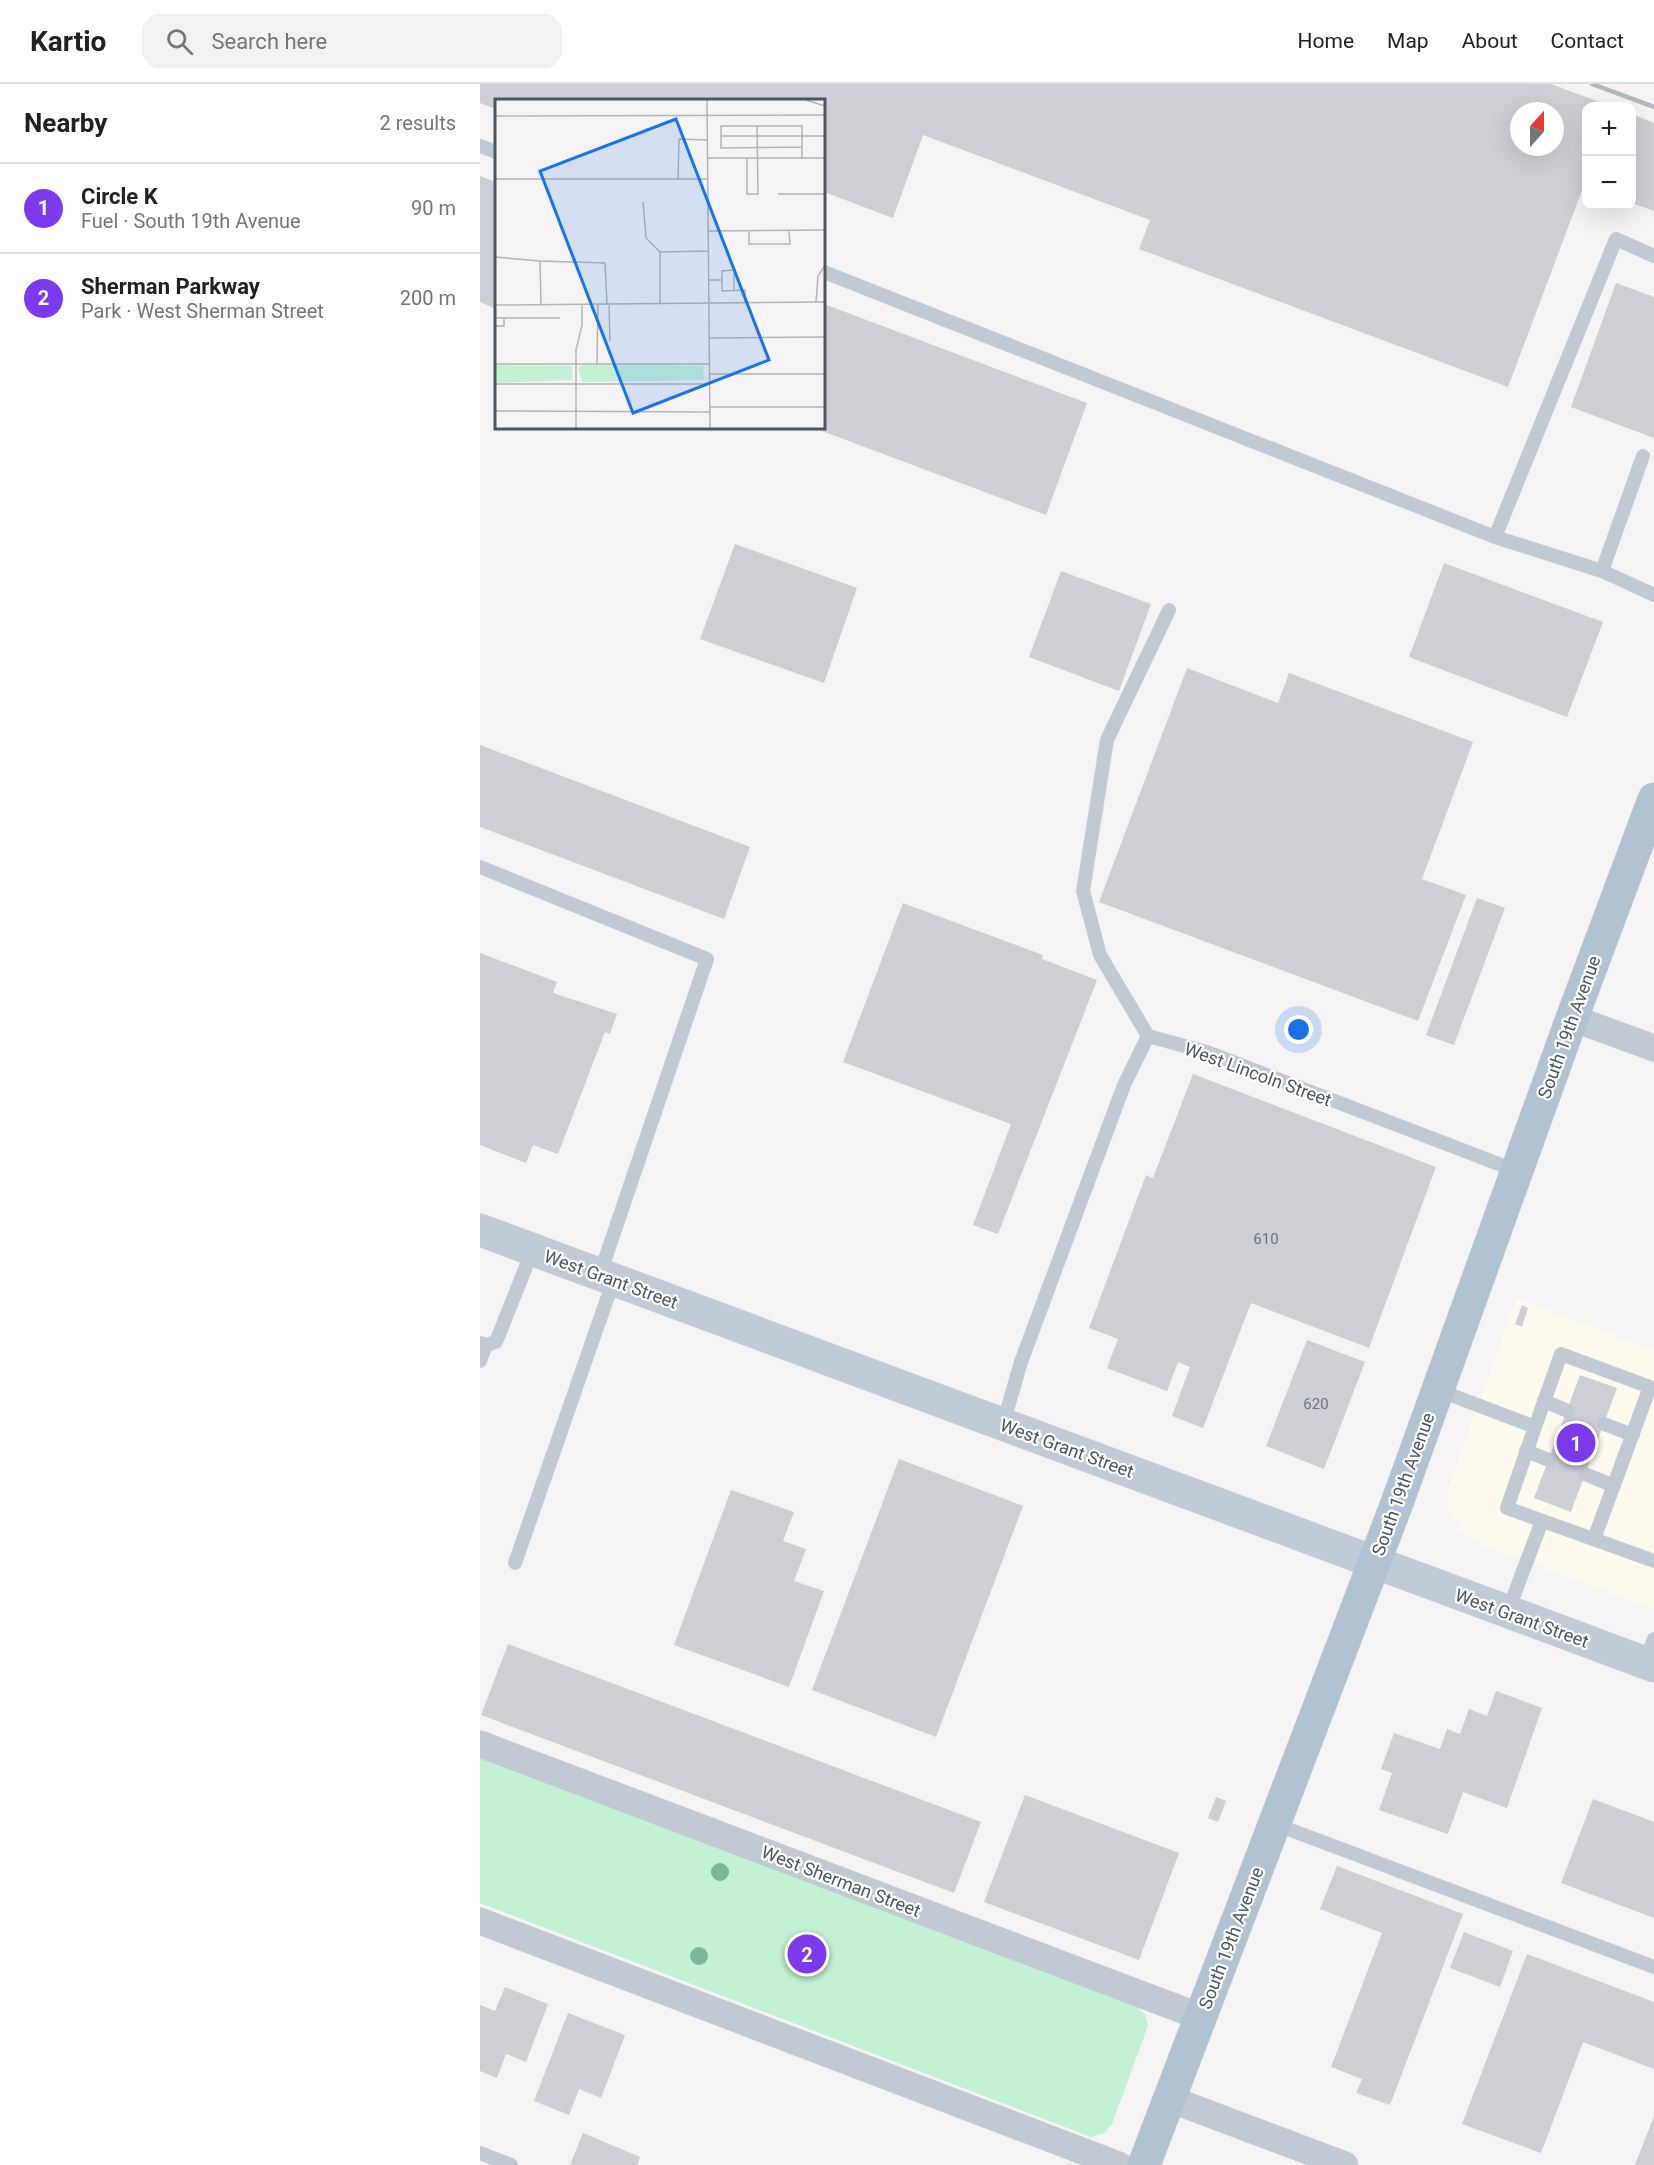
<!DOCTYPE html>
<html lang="en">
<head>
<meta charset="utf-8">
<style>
  :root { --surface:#fff; --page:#f2f2f2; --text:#202124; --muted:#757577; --line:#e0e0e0; --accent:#7c3aed }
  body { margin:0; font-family:Roboto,sans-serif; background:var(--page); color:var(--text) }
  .controls { position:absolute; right:18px; top:18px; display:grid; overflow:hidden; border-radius:12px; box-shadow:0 6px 24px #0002 }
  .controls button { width:54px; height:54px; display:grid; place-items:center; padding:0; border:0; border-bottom:2px solid var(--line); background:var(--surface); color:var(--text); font:30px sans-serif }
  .compass { position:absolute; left:1030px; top:18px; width:54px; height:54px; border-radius:50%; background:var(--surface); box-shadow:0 6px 24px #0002; rotate:21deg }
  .you { position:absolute; left:819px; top:946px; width:21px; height:21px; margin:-15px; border:4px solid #fff; border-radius:50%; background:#1a73e8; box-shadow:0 0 0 9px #1a73e833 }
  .badge { display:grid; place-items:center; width:39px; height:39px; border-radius:50%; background:var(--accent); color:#fff; font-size:20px; font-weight:700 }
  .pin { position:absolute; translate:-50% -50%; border:3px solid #fff; box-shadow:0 2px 6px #0006 }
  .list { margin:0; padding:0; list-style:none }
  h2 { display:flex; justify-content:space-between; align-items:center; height:78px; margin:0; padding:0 24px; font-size:26px }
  h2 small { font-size:20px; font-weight:400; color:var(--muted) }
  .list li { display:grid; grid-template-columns:39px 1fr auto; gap:18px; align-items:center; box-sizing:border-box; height:90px; padding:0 24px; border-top:2px solid var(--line) }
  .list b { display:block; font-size:22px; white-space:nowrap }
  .list p { margin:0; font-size:20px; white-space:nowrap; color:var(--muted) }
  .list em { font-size:20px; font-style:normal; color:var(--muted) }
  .icon { flex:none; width:33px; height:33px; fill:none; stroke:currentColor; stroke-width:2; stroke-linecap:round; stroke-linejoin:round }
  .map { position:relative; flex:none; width:1174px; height:2081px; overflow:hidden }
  header { display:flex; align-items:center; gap:36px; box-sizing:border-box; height:84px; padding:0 30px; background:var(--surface); border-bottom:2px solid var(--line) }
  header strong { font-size:28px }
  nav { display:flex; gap:33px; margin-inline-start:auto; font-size:21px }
  .search { width:420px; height:54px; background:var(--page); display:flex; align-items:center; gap:15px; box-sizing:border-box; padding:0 21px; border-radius:18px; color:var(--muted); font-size:22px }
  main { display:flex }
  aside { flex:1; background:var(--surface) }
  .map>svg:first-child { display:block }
  .commercial { fill:#fdf9ef }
  .green { fill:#c3f1d5 }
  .building { fill:#cdcfd5; fill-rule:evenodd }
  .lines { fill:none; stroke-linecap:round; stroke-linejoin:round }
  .lane { stroke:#c1cad2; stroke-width:14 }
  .street { stroke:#c1cad2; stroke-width:27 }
  .secondary { stroke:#c1cbd6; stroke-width:33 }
  .primary { stroke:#b3c2d1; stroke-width:33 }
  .rail { stroke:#b5b8bd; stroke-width:4.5 }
  .tree { fill:#7bb799 }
  .labels { text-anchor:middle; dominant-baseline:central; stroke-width:4.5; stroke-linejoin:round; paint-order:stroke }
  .number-label { font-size:15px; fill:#6b747e }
  .street-label { font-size:18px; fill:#4a5661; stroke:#fff }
  .inset-road { fill:none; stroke:#b1b4b9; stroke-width:1.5 }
  .view { fill:#1a73e8; fill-opacity:0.15; stroke:#1a73e8; stroke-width:3 }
  .inset-edge { fill:none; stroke:#4a5661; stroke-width:3 }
</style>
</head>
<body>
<header>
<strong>Kartio</strong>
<div class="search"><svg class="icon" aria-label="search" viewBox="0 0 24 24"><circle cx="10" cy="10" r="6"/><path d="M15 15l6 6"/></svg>Search here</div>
<nav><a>Home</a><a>Map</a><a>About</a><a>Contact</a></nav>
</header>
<main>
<aside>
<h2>Nearby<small>2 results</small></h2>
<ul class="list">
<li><span class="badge">1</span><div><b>Circle K</b><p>Fuel · South 19th Avenue</p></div><em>90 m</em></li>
<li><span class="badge">2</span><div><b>Sherman Parkway</b><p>Park · West Sherman Street</p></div><em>200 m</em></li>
</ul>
</aside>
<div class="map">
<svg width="1174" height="2081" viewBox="0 0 1174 2081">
  <rect width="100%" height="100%" fill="#f5f3f3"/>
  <path class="commercial" d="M1037 1215 1174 1266V1525L995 1458 980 1445 971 1430 967 1419 969 1401Z"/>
  <path class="green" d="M0 1672 654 1920 665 1930 668 1942 632 2040 624 2049 611 2053 0 1819Z"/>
  <path class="building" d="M0 0H1071L1130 22H1106V102L1104 101 1028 303 659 165 670 136 443 51 413 134 344 108V16H16V25L0 19ZM1039 27H1075V63H1039Z
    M1152 30 1174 39V127L1152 119Z
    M0 92 16 98V225L0 218Z
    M1136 199 1174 213V354L1091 323Z
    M344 220 607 319 566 431 334 344H344Z
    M255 460 377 504 344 599 220 555Z
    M964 479 1123 538 1087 633 929 573Z
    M581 487 671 520 639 607 549 573Z
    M707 584 798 619 809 589 993 658 942 795 986 811 938 937 619 818Z
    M0 661 270 763 244 835 0 743Z
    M997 814 1025 824 974 961 946 951Z
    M423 819 563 871 562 875 617 896 518 1150 493 1141 531 1040 363 978Z
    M0 869 77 898 73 909 137 930 130 950 125 948 78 1070 53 1061 46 1079 0 1061Z
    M713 990 956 1083 889 1264 771 1219 723 1344 692 1332 710 1283 698 1278 687 1307 627 1284 638 1255 609 1244 666 1091 673 1094Z
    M1042 1221 1048 1224 1042 1243 1035 1240Z
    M827 1256 885 1278 844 1385 786 1362Z
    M1100 1291 1137 1304 1091 1428 1054 1414Z
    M419 1375 543 1422 456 1653 332 1606Z
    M251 1406 314 1428 303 1457 326 1465 314 1497 344 1507 309 1603 194 1561Z
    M28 1560 501 1738 474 1809 1 1631Z
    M1016 1607 1062 1624 1027 1724 983 1708 968 1750 899 1726 912 1689 901 1685 914 1649 960 1665 967 1645 980 1650 989 1625 1007 1632Z
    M545 1711 699 1769 659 1876 504 1818Z
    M736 1713 746 1717 738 1738 728 1734Z
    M1113 1715 1174 1738V1834L1081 1799Z
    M857 1782 983 1830 910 2021 876 2009 882 1995 851 1983 902 1849 840 1825Z
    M984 1848 1033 1867 1020 1903 970 1884Z
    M1047 1870 1174 1918V1985L1103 1958 1061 2069 982 2040Z
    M25 1903 68 1920 46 1978 26 1970 17 1994 0 1987V1921L15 1927Z
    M88 1929 145 1951 121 2014 99 2005 89 2031 54 2017Z
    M1174 2032V2081H1155Z
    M103 2049 160 2073 157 2081H90Z"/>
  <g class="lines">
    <path class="lane" d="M0 62 16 68
      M1174 172 1136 155 1015 453 1122 487 1174 511
      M344 188 1015 453
      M1122 487 1163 372
      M689 526 627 656 603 807 620 871 668 952 727 968 1037 1087
      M0 783 227 875 120 1190
      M0 1259 6 1261 16 1258 53 1165
      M0 1277 6 1261
      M958 1306 1055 1343 1027 1424 1174 1477
      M1064 1317 1088 1327
      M523 1340 541 1278 644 1001 668 952
      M1124 1340 1153 1351
      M1055 1343 1081 1270 1170 1303 1114 1455
      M1046 1367 1069 1376
      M1105 1390 1134 1402
      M35 1479 134 1195
      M1028 1527 1062 1437
      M1165 1579 1174 1555
      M795 1740 1174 1883
      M0 2069 31 2081"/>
    <path class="street" d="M1092 934 1174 964
      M0 1660 721 1933
      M0 1837 639 2081
      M690 2015 865 2081"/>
    <path class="secondary" d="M0 1146 1174 1582"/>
    <path class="primary" d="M664 2081 917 1419 1092 934 1174 715"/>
    <path class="rail" d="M1112 0 1174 23"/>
  </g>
  <g class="tree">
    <circle cx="240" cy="1788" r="9"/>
    <circle cx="219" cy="1872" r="9"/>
  </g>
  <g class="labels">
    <g class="number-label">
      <text x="786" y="1155">610</text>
      <text x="836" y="1320">620</text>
    </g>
    <g class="street-label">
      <text transform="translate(1089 943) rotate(-70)">South 19th Avenue</text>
      <text transform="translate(778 990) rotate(20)">West Lincoln Street</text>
      <text transform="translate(131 1195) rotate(20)">West Grant Street</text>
      <text transform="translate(587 1364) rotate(20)">West Grant Street</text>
      <text transform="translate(923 1400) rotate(-70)">South 19th Avenue</text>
      <text transform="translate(1042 1534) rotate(20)">West Grant Street</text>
      <text transform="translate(361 1797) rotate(21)">West Sherman Street</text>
      <text transform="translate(751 1854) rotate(-69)">South 19th Avenue</text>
    </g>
  </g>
  <g transform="translate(15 15)">
    <rect width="330" height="330" fill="#f5f3f3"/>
    <path d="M0 266 77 267 78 281 0 284ZM87 266 208 267 209 281 87 283 83 269Z" fill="#c3f1d5"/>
    <path class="inset-road" d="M212 1 215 329M311 1 330 7M0 17 330 16M226 37H330M212 41 184 40 183 80H213M307 48 226 49V27H307V60M213 59H330M252 60V95H263L262 27M0 80H183M283 95H330M148 103 151 139 165 153 213 152M213 132 330 131M254 132V145H295L294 131M165 153V205M0 158 45 162M214 181H227V192L250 191V204M227 181V172L239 171V192M321 203 323 177 330 166M114 205 115 242M0 206 330 203M46 206 45 162 110 164 112 205M0 219H9V227H0M9 219H65M215 239 330 238M0 265H215M102 265 103 205M215 275H330M0 285H215M215 308H330M0 312 215 313M81 329V251L87 226V205"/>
    <path class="view" d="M181 20 274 261 138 314 45 72Z"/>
    <rect width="330" height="330" class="inset-edge"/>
  </g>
</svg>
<div class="controls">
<button>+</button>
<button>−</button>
</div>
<svg class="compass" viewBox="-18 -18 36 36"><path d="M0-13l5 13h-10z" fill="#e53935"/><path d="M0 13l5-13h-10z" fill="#757577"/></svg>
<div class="you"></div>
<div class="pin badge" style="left:1096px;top:1359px">1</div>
<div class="pin badge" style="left:327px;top:1870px">2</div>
</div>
</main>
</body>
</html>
